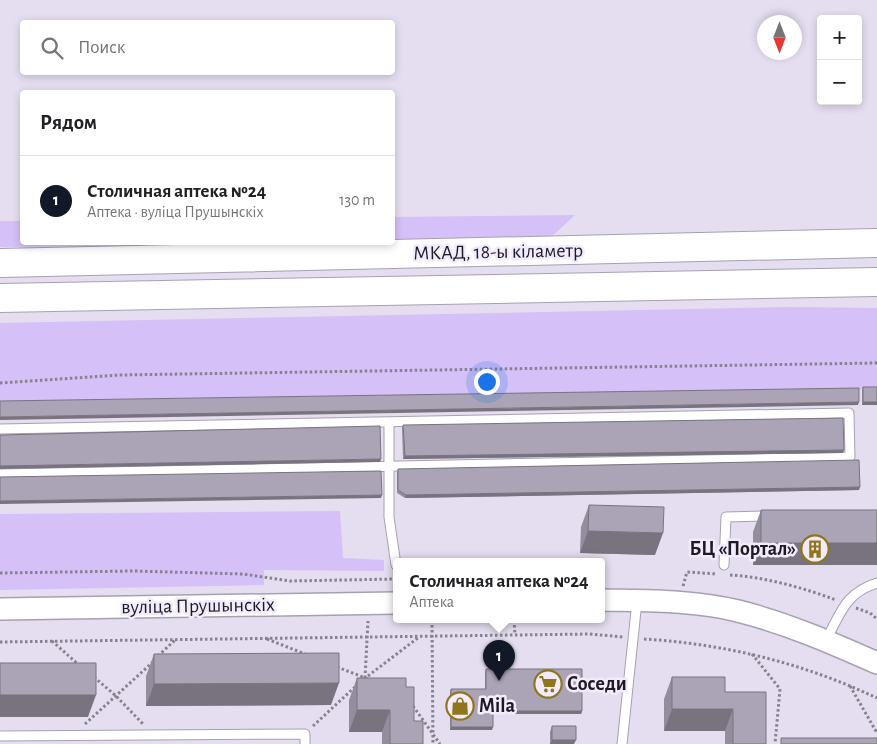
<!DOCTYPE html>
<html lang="ru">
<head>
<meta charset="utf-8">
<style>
  :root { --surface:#fff; --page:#f2f2f2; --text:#202124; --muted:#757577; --line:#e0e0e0; --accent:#111827 }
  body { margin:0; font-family:"Alegreya Sans",sans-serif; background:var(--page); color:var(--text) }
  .controls { position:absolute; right:15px; top:15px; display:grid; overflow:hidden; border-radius:5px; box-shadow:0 2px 8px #0003 }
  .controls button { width:45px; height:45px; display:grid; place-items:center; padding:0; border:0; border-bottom:1px solid var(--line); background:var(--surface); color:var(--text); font:25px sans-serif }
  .compass { position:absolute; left:757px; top:15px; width:45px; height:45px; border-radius:50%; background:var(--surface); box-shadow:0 2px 8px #0003; rotate:180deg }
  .you { position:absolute; left:486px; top:381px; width:18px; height:18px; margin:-12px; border:4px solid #fff; border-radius:50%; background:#1a73e8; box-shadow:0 0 0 8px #1a73e833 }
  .badge { display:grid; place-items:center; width:32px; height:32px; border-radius:50%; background:var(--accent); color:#fff; font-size:16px; font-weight:700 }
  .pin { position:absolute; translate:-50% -41px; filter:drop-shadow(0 1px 2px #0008) }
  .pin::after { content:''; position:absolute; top:26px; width:18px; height:15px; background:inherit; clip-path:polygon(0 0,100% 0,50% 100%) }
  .popup { position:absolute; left:393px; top:558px; width:212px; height:65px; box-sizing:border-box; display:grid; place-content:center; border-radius:5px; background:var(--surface); filter:drop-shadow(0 1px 4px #0005); font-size:16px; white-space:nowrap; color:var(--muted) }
  .popup b { font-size:19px; color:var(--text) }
  .popup::after { content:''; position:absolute; left:50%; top:100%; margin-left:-10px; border:10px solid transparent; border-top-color:var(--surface) }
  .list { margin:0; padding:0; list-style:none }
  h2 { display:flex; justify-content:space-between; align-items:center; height:65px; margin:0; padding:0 20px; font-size:21px }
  h2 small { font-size:16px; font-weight:400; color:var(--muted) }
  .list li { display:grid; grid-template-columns:32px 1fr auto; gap:15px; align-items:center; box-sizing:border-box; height:90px; padding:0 20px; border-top:1px solid var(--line) }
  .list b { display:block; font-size:19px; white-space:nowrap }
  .list p { margin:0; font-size:16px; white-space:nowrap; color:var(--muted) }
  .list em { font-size:16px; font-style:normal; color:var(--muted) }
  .icon { flex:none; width:28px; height:28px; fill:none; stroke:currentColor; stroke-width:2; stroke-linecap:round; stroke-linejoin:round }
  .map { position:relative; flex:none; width:877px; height:744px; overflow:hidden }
  .search { position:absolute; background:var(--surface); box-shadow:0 2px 8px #0003; left:20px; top:20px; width:375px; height:55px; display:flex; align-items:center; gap:12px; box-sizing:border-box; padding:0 18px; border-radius:5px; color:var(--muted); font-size:19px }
  .panel { position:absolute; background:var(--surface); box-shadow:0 2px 8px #0003; left:20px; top:90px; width:375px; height:155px; border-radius:5px }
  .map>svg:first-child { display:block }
  .green { fill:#d5c0f7 }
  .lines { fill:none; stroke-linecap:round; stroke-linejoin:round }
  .service-casing { stroke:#a7a0b2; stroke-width:11 }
  .tertiary-casing { stroke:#a7a0b2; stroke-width:24 }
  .trunk-casing { stroke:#a7a0b2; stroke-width:30 }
  .path { stroke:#86828e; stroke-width:3; stroke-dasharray:2.5 2.5; stroke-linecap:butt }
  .service { stroke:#fff; stroke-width:9 }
  .tertiary { stroke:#fff; stroke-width:21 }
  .trunk { stroke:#fff; stroke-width:28 }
  .wall { fill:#938d9d }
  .shaded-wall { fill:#78737f }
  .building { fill:#aba4b6; stroke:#78737f }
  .labels { text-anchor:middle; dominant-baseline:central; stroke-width:5; stroke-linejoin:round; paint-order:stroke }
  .street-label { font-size:20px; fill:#1d1b21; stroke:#f2ebfe }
  .poi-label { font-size:20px; font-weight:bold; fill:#1d1b21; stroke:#f2ebfe; text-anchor:start }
</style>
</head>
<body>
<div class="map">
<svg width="877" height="744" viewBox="0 0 877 744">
  <rect width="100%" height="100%" fill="#e4def0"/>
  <path class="green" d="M575 215 548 240 393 242 392 217Z
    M0 221H22V242L354 243 0 247Z
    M790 307 877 308V389L0 401V323Z
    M340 511 343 558 384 560V571L264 570V585L0 590V514Z"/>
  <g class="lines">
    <g class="service-casing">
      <path id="service" d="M389 422V517L396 565
        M0 429 849 413 850 457 0 474
        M724 565 726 517 769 516
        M826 640C841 613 845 593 877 583
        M0 736 305 734V744
        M622 744 637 601"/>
    </g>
    <g class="tertiary-casing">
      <path id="tertiary" d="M602 600C646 601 694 600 738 611 786 623 832 643 877 663
        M0 609 396 603"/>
    </g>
    <g class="trunk-casing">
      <path id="trunk" d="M0 263 877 243
        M0 298 877 282"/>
    </g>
    <path class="path" d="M0 383 120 375 877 363
      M0 573 133 571 243 574 290 581 396 579
      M730 575C765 577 804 588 836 600
      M683 586 687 572 717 574
      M856 608 870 613 877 619
      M432 620 433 744
      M514 620 515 635
      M267 639 305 654
      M644 639C725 644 803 663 877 698
      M52 641 79 665
      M0 642 590 634 623 637
      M752 654 780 689 775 744
      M158 656 175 640
      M337 667 368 679
      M94 677 116 696 143 724
      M365 678 368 621
      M364 679 419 637
      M850 686 877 733
      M413 706 440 744
      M85 724 154 661
      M313 726 356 686"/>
    <use href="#service" class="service"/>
    <use href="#tertiary" class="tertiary"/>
    <use href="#trunk" class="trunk"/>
  </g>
  <path class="wall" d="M863 387H877V405H862V390Z
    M403 425 843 453 403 459 402 428Z
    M398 469 859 490 405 498 397 493V472Z
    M589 505 655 555 580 553 581 527Z
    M761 510 877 565H753V532Z
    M154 654 331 705 146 706V676Z
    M486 669 582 711 581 714H493L492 730H450V692L451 689H485V672Z
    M672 677 725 692 766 744H725V731H664V699Z
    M357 678 406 687 414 721 423 744H382V732H349V700Z
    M552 726 574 744H550V732Z"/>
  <path class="shaded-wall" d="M859 402 858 405 0 420V417Z
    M863 402H877V405H862Z
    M844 450 843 453 403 459 405 456Z
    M381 459 380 462 0 469V466Z
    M860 487 859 490 405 498 406 495Z
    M382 495 381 498 0 504V501Z
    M588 531 663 533 655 555 580 553Z
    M761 543H877V565H753Z
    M339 683 331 705 146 706 154 684Z
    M0 695H96L88 717H0Z
    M672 709H733L725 731H664Z
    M357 710H390L382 732H349Z
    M493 711H582L581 714H492Z
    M451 727H493L492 730H450Z
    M552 740H576L574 744H550Z"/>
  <path class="building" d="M863 387H877V402H863Z
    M859 388V402L0 417V401Z
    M843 418 844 450 405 456 403 425Z
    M380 426 381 459 0 466V435Z
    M859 460 860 487 406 495 398 490V469Z
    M381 471 382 495 0 501V477Z
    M589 505 664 507 663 533 588 531Z
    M761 510H877V543H761Z
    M339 653V683L154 684V654Z
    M0 663H96V695H0Z
    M486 669H582V711H493V727H451V689H486Z
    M672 677H725V692H766V744H733V709H672Z
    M357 678H406V687H414V721H423V744H390V710H357Z
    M552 726H576V740H552Z
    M781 738H877V744H781Z"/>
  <defs>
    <g id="building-ring" transform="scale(1.4375)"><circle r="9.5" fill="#f2ebfe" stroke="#8f761b" stroke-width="1.5"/><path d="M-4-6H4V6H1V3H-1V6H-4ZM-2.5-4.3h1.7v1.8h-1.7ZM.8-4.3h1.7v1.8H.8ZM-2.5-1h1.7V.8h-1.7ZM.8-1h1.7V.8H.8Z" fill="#8f761b"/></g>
    <g id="supermarket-ring" transform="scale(1.4375)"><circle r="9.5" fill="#f2ebfe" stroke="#8f761b" stroke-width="1.5"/><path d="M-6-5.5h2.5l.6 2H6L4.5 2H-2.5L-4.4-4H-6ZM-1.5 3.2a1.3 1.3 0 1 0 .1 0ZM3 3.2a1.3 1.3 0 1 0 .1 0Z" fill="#8f761b"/></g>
    <g id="shop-ring" transform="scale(1.4375)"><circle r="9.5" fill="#f2ebfe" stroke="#8f761b" stroke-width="1.5"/><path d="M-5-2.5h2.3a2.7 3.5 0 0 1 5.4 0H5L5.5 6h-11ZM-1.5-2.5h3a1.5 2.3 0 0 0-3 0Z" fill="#8f761b"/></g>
  </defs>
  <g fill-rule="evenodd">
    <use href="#building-ring" x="815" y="549"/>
    <use href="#supermarket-ring" x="548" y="684"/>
    <use href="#shop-ring" x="460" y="706"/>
  </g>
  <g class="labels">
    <g class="street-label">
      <text transform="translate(498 252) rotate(-1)">МКАД, 18-ы кіламетр</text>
      <text transform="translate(198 606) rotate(-1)">вуліца Прушынскіх</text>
    </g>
    <g class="poi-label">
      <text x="796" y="549" text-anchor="end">БЦ «Портал»</text>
      <text x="567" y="684">Соседи</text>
      <text x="479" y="706">Mila</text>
    </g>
  </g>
</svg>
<div class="controls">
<button>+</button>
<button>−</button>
</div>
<svg class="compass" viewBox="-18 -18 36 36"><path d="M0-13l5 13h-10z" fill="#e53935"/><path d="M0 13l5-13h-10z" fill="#757577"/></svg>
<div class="you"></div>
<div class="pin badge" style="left:499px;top:681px">1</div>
<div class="popup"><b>Столичная аптека №24</b>Аптека</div>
<div class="search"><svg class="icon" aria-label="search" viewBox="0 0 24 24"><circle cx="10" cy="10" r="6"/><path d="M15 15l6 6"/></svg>Поиск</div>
<section class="panel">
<h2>Рядом<small></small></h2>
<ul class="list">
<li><span class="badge">1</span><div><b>Столичная аптека №24</b><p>Аптека · вуліца Прушынскіх</p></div><em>130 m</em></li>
</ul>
</section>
</div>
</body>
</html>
